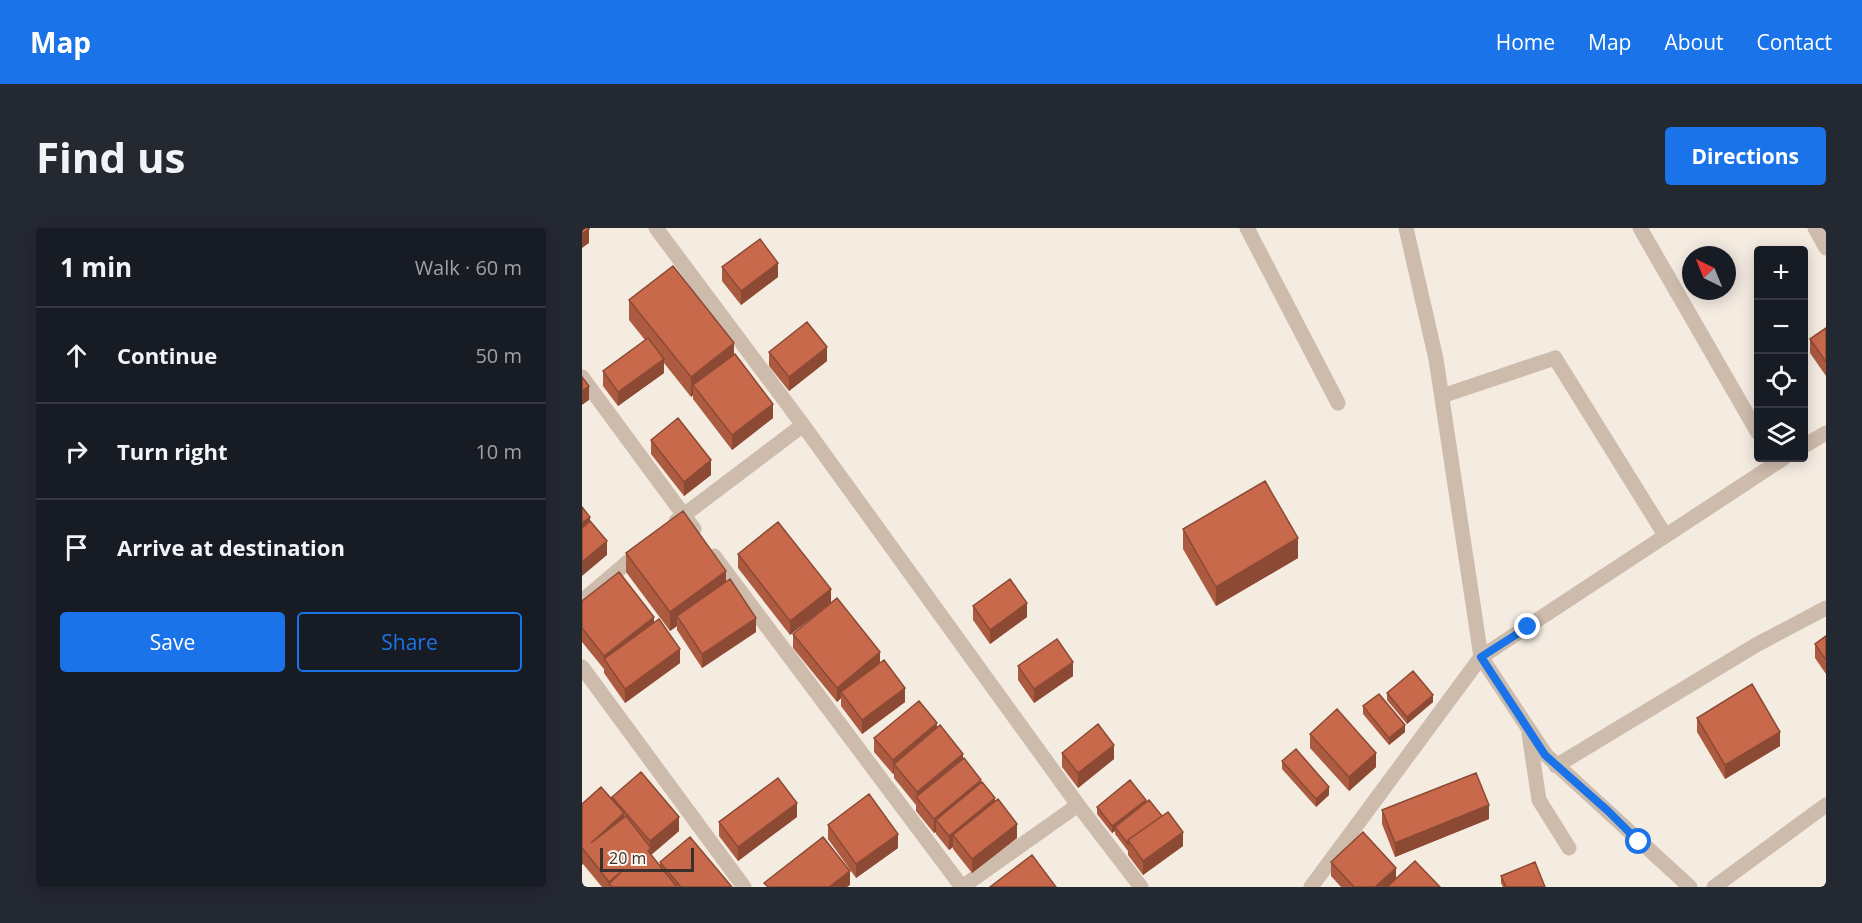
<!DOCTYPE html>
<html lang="en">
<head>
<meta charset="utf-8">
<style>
  :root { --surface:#171b24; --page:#242831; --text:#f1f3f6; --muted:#9ea1a6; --line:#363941; --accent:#1a73e8 }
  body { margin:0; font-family:"Open Sans",sans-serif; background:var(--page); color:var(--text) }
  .controls { position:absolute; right:18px; top:18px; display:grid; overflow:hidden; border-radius:6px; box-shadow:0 3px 15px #0003 }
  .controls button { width:54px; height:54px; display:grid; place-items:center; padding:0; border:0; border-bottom:2px solid var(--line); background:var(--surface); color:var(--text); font:30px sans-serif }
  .compass { position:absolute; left:1100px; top:18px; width:54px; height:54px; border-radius:50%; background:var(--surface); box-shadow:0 3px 15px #0003; rotate:317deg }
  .scale { position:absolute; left:18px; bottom:15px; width:94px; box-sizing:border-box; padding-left:6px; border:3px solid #3b302b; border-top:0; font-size:16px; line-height:21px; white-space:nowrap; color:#3b302b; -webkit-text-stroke:4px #fbf5ee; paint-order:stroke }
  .stop { position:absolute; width:18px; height:18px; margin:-14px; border:4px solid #1a73e8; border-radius:50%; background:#fff }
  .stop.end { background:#1a73e8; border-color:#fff; box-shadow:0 2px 6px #0008 }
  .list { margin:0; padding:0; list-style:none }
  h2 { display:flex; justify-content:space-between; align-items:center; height:78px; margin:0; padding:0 24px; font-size:26px }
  h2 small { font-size:20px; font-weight:400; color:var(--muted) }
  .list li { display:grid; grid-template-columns:39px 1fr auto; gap:18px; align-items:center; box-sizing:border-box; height:96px; padding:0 24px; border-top:2px solid var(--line) }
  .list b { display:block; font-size:22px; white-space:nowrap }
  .list em { font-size:20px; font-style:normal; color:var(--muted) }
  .actions { display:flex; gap:12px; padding:18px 24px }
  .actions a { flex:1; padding:14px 0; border:2px solid var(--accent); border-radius:6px; text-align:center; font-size:21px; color:var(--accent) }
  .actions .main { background:var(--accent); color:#fff }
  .icon { flex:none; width:33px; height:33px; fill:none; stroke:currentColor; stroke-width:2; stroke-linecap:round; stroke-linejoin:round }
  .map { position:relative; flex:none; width:1244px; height:659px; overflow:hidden; border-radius:6px }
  header { display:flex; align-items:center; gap:36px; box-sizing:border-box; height:84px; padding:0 30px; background:var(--accent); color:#fff }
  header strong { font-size:28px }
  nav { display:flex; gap:33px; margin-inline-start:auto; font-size:21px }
  .intro { display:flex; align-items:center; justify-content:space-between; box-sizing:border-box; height:144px; padding:0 36px }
  h1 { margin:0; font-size:42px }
  .button { padding:15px 27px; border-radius:6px; background:var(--accent); color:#fff; font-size:21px; font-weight:700 }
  main { display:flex; gap:36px; padding:0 36px }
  aside { flex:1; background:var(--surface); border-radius:6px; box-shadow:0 3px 15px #0003 }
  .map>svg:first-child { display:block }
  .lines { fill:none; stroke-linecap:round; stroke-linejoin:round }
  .minor { stroke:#cdbbac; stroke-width:15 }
  .wall { fill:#ac5a40 }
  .shaded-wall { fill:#8c4a34 }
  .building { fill:#c8694b; stroke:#8c4a34; stroke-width:1.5 }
  .route { stroke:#1a73e8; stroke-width:8 }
</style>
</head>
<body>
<header>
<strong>Map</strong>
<nav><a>Home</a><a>Map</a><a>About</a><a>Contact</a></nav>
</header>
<div class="intro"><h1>Find us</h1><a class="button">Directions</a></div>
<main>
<aside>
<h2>1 min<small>Walk · 60 m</small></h2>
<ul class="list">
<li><svg class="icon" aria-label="ahead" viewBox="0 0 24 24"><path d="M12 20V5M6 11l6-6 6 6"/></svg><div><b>Continue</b></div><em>50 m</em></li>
<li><svg class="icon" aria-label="right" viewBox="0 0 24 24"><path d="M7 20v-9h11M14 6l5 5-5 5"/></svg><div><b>Turn right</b></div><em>10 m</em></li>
<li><svg class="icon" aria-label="arrive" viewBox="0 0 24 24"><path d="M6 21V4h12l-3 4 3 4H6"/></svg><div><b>Arrive at destination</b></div></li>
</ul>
<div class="actions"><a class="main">Save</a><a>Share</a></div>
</aside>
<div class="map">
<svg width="1244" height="659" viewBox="0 0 1244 659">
  <rect width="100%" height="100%" fill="#f4ebe1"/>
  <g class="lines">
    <path class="minor" d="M74 0 221 197 496 577 559 659
      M665 0 756 175
      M1058 0 1176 205
      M1233 0 1244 20
      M0 149 112 301
      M860 168 973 130 1083 307
      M1222 218 1244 205
      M94 293 221 197
      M132 328 380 659
      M0 373 60 322
      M0 439 162 659
      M947 506 957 572 987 620
      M974 538 1174 417 1244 380
      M380 659 496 577
      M729 659 899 429 854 131 824 0
      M1108 659 964 527 899 429 1202 230
      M1132 659 1244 577"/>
  </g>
  <path class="wall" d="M140 39 196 49 159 77 140 53Z
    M47 72 152 127 191 190 150 222 111 171V167L109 169 82 135V145L36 178 21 158V143L63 112 47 92Z
    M1244 100V148L1228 125V111Z
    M187 124 245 133 207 163 187 138Z
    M69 212 129 247 102 268 69 226Z
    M601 301 716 330 634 378 601 321Z
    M44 325 144 354 174 404 120 440 95 402V398L88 403 44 344Z
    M156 326 249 361 208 407 156 340Z
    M0 373 72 394 98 435 43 475 22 445V441L0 414Z
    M391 378 445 389 408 416 391 392Z
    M211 406 298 434 323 474 280 506 259 478V470L255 474 211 420Z
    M1244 408V446L1233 430V416Z
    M436 438 491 448 452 475 436 452Z
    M805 465 851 474 825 496 805 472Z
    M781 478 823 504 807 517 781 486Z
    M1115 490 1198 518 1143 551 1115 504Z
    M355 499 413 573 435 610 390 645 371 621V619L367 622 354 606V604L352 605 334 583V577L312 550V546H311L292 524V510Z
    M728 506 794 539 767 563 728 520Z
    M480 525 532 531 496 560 480 539Z
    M700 533 747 567 734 579 700 541Z
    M30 569 97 603 69 627 78 638V634L150 659H20L1 636 0 576 30 572Z
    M564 574 601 618 561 647 546 627V623L533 606V603L530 605 515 586V579Z
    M800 582 907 591 813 629 800 596Z
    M215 589 156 633 137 608V594Z
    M246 597 316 620 274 650 246 611Z
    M749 634 814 651 858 659H759L749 648Z
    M919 648 963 659H921L919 655Z"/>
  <path class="shaded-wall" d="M7 1V15L0 20V6Z
    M196 35V49L159 77V63Z
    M152 115V134L111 157V167L109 169V149Z
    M245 119V133L207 163V149Z
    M82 131V145L36 178V164Z
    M7 158V172L0 177V163Z
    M191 176V190L150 222V207Z
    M129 232V247L102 268V254Z
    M8 289V303L0 309V295Z
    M716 310V330L634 378V359Z
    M25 313V327L0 348V334Z
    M144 343V362L95 388V398L88 403V384Z
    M249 361V375L208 407V393Z
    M445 375V389L408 416V402Z
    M72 389V403L22 432V428Z
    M174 390V404L120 440V426Z
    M98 421V435L43 475V461Z
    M298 424V438L259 464V470L255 474V460Z
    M491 434V448L452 475V461Z
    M323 460V474L280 506V492Z
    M851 467V474L825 496V489Z
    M355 495V509L312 536V546H311V532Z
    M823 497V504L807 517V510Z
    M1198 504V518L1143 551V537Z
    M532 517V531L496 560V545Z
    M794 525V539L767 563V549Z
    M381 526V540L335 570V564Z
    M399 552V566L354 592V604L352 605V591Z
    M747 559V567L734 579V571Z
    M413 570V585L371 607V619L367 622V608Z
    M564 572V579L533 599V603L530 605V598Z
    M215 575V589L156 633V619Z
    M907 577V591L813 629V615Z
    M42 585V599L9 615Z
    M97 589V603L69 627 66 623 68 621V613Z
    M435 596V610L390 645V631Z
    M601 604V618L561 647V633Z
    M316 606V620L274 650V636Z
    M1 621V636L0 637V623Z
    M814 640V654L808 659H793Z
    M268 643V657L265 659H247Z"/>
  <path class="building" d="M0 0H7V1L0 6Z
    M178 11 196 35 159 63 140 39Z
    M91 38 152 115 109 149 47 72Z
    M225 94 245 119 207 149 187 124Z
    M1244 100V134L1228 111Z
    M66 110 82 131 36 164 21 143Z
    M153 126 191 176 150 207 111 157Z
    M0 149 7 158 0 163Z
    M96 190 129 232 102 254 69 212Z
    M683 253 716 310 634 359 601 301Z
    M0 279 8 289 0 295Z
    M101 283 144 343 88 384 44 325Z
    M8 293 25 313 0 334V300Z
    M196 294 249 361 208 393 156 326Z
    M37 344 72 389 22 428 0 400V373Z
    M148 351 174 390 120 426 95 388Z
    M428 351 445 375 408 402 391 378Z
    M255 370 298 424 255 460 211 406Z
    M77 391 98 421 43 461 22 431Z
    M1244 408V432L1233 416Z
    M475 411 491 434 452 461 436 438Z
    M302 432 323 460 280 492 259 464Z
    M831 443 851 467 825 489 805 465Z
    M1170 456 1198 504 1143 537 1115 490Z
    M797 466 823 497 807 510 781 478Z
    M337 473 355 495 311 532 292 510Z
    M755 481 794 525 767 549 728 506Z
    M516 496 532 517 496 545 480 525Z
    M358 497 381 526 335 564 312 536Z
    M714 521 747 559 734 571 700 533Z
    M382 530 399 552 352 591 334 569Z
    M59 544 97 589 68 613 30 569Z
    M894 545 907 577 813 615 800 582Z
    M196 550 215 575 156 619 137 594Z
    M548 552 564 572 530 598 515 579Z
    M400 554 413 570 367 608 354 592Z
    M19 559 42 585 9 615 44 588 69 620 66 623 95 659H30L27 656 42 641 27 654 1 621 0 623V576Z
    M287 566 316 606 274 636 246 597Z
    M416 571 435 596 390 631 371 607Z
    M567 572 580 588 546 612V616L533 599Z
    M586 584 601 604 561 633 546 612Z
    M781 604 814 640 793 659H772L749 634Z
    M108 609 150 659H99L78 634Z
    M241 609 268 643 247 659H186L182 655Z
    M450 627 474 659H408Z
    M833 633 858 659H805Z
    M953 634 963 659H924L919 648Z"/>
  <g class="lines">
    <path class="route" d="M946 399 899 429 963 527 1026 583 1057 614"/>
  </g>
</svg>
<div class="controls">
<button>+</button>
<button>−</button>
<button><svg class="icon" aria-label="locate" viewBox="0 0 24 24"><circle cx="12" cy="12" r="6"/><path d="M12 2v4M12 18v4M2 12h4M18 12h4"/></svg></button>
<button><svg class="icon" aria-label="layers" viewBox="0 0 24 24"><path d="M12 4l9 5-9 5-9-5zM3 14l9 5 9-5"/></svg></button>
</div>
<svg class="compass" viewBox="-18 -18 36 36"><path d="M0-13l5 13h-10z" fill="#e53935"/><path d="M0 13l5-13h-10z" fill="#9ea1a6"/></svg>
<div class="scale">20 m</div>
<div class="stop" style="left:1057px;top:614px"></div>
<div class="stop end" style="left:946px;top:399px"></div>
</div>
</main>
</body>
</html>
